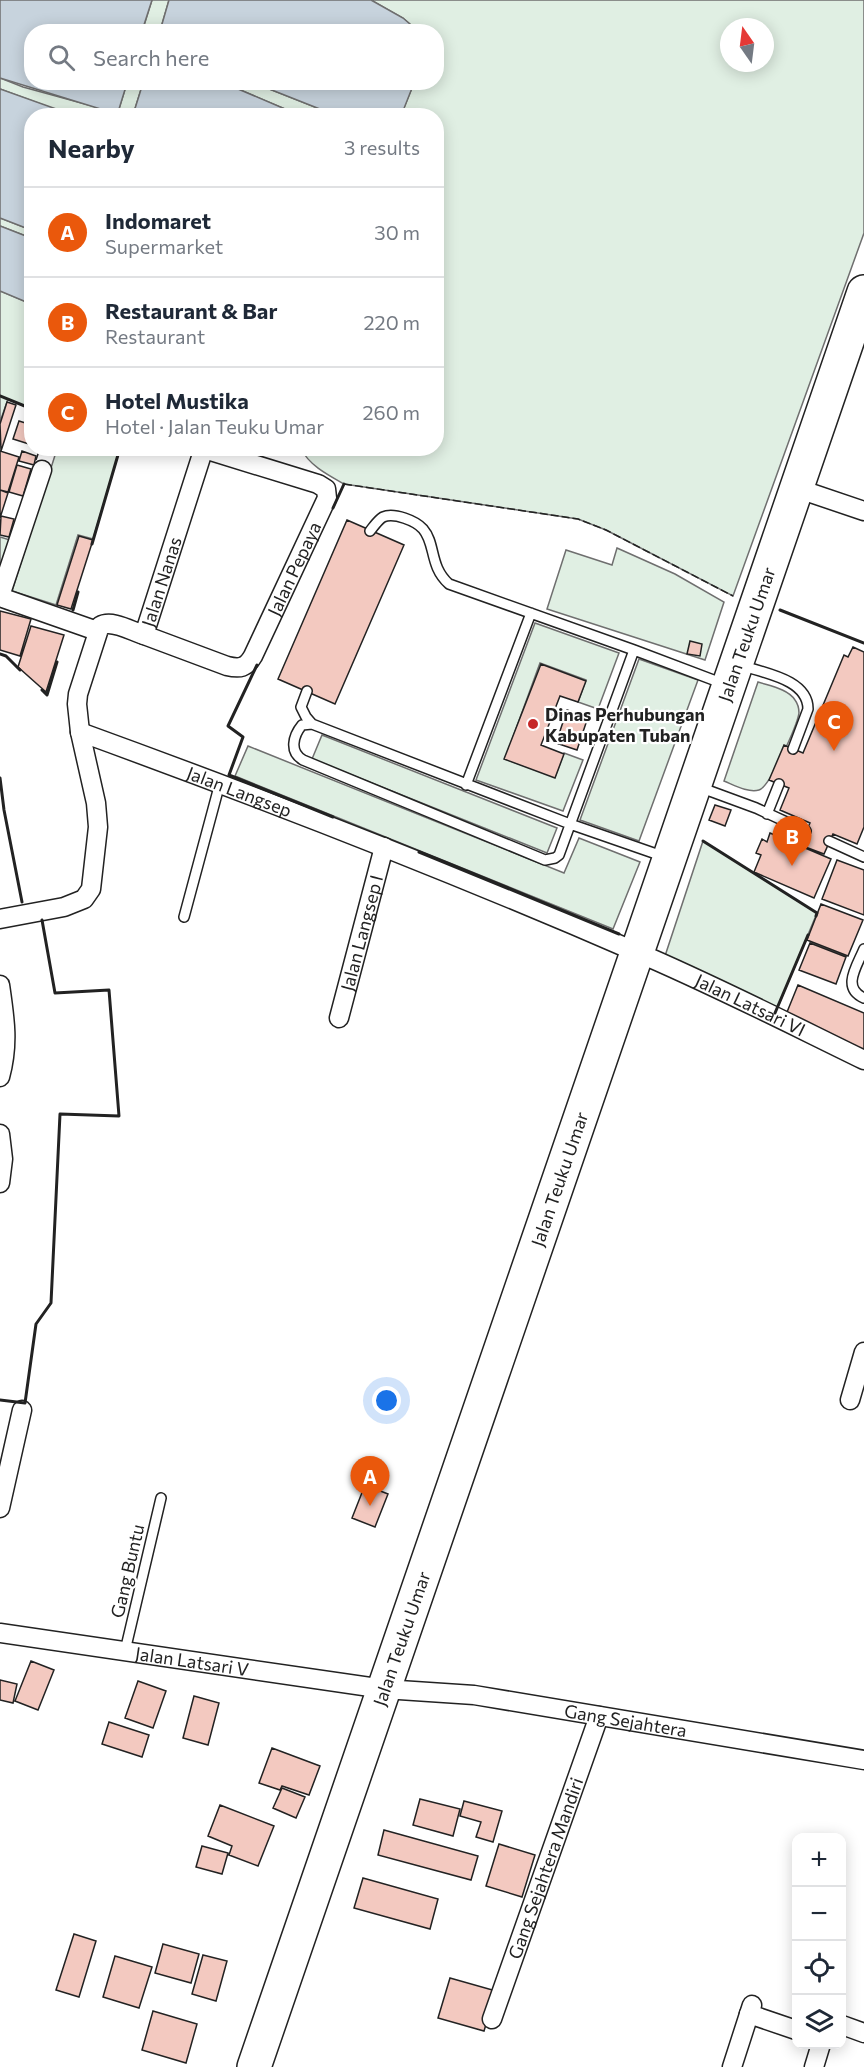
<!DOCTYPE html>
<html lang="en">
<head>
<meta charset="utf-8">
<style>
  :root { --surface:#fff; --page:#f6f6f7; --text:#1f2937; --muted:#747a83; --line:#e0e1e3; --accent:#ea580c }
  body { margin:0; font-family:Commissioner,sans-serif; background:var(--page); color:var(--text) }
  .controls { position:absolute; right:18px; bottom:18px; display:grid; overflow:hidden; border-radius:12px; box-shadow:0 3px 15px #0003 }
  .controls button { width:54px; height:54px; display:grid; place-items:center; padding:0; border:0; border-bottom:2px solid var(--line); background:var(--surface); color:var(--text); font:30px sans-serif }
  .compass { position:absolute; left:720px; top:18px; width:54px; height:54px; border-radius:50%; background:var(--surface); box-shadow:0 3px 15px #0003; rotate:346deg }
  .you { position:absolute; left:387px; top:1401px; width:21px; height:21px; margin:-15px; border:4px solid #fff; border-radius:50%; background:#1a73e8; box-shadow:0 0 0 9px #1a73e833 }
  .badge { display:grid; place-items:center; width:39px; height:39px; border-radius:50%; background:var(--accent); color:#fff; font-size:20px; font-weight:700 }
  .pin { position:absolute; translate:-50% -50px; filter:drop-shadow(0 2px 3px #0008) }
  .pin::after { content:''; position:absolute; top:32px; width:21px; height:18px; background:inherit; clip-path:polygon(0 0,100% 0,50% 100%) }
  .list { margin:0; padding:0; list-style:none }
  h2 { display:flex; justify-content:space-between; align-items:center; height:78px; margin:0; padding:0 24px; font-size:26px }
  h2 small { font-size:20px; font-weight:400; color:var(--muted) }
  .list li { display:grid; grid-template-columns:39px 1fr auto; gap:18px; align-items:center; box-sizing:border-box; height:90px; padding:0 24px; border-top:2px solid var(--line) }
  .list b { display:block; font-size:22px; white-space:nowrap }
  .list p { margin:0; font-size:20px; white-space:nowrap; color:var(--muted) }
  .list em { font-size:20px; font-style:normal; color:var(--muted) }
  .icon { flex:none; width:33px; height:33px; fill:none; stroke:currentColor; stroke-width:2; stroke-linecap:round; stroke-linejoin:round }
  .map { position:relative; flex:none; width:864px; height:2067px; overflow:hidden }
  .search { position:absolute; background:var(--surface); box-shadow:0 3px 15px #0003; left:24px; top:24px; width:420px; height:66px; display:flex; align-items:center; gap:15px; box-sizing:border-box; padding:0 21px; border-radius:24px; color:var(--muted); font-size:22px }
  .panel { position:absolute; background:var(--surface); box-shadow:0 3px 15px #0003; left:24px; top:108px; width:420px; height:348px; border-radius:24px }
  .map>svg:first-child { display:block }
  .green { fill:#e0efe3; stroke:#6f6f6f; stroke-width:1.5; fill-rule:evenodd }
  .water { fill:#c7d3dd; stroke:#6f6f6f; stroke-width:1.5 }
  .building { fill:#f3c9c0; stroke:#222; stroke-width:1.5 }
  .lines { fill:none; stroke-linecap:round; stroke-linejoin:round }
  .lane-casing { stroke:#222; stroke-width:12 }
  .street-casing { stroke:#222; stroke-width:21 }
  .highway-casing { stroke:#222; stroke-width:36 }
  .lane { stroke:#fff; stroke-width:9 }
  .street { stroke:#fff; stroke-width:18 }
  .highway { stroke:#fff; stroke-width:33 }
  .fence { stroke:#222; stroke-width:1.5; stroke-dasharray:8 3; stroke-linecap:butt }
  .wall { stroke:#222; stroke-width:3 }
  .poi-dot { fill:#c62828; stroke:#fff; stroke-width:2 }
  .labels { text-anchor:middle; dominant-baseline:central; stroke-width:4.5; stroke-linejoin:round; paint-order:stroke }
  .street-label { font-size:18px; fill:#222; stroke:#fff }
  .poi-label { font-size:18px; font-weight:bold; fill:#222; stroke:#fff; text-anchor:start }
</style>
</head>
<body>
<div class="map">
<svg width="864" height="2067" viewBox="0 0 864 2067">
  <rect width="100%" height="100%" fill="#fff"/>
  <path class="green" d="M152 0H169L160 31 142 32Z
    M371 0H864V233L733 596 606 530 578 519 344 484C328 475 310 466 301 449L436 448V116L401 115 414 83 436 82V32L418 31 403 18ZM729 27H765V63H729Z
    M0 78 23 87 114 112 119 109 127 83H143L133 115 73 116 0 89Z
    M224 83H254L335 115H299Z
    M0 218 31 230V238L0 226Z
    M0 291 32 304 31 409 8 399 0 422Z
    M57 449H120L93 539 78 535 56 605 12 591Z
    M0 537 10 540 0 570Z
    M617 548 675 574 724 602 705 660 547 609 566 550 612 565Z
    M535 623 619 653 598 709 578 702 586 680 540 663 505 759 555 777 564 753 583 760 563 811 476 780Z
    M639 659 698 680 639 841 580 820Z
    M758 682C770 686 788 689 795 700 798 704 799 708 799 713 797 725 770 787 759 790 748 793 734 785 724 781Z
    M322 735 557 828 547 853 312 759Z
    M248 746 564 873 579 838 640 862 613 929 235 776Z
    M703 841 817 913 775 1014 665 956Z"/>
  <path class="water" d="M0 0H152L142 31 32 32V82L127 83 119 109 114 112 107 111 0 78Z
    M169 0H371L403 18 418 31H160Z
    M143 83H224L299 115H133Z
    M254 83H414L401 116 335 115Z
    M0 89 73 115 32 116 31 230 0 218Z
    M0 226 31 238V304L0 291Z"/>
  <path class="building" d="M7 402 16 405 1 451 0 424Z
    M19 421 32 425 29 444 13 439Z
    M0 451 19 457 8 492 0 490Z
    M22 451 36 456 34 465 19 461Z
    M17 465 31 469 23 496 9 492Z
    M0 490 8 493 0 518Z
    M1 516 14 519 9 537 0 535Z
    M347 520 404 545 335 704 278 679Z
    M79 536 93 540 71 609 57 605Z
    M0 611 31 619 20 656 0 650Z
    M31 626 64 635 46 692 18 667Z
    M690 641 702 644 700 656 687 654Z
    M853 647 864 652V827L857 844 833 834 824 854 800 845 810 823 780 810 789 788 769 780 784 745 803 753 844 655 848 657Z
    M541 664 586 681 578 702 560 696 541 745 564 754 555 778 504 759Z
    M567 710 588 717 577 750 556 743Z
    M715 805 731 810 725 826 709 820Z
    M770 833 831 859 814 898 754 872 761 855 756 853 762 839 767 842Z
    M837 860 864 870V915L822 899Z
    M821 904 863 920 848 956 807 940Z
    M810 943 846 957 836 984 799 970Z
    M798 985 864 1013V1050L785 1017Z
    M365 1485 388 1494 375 1527 352 1518Z
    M31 1661 54 1670 38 1710 15 1701Z
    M0 1680 17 1684 13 1703 0 1700Z
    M138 1681 166 1691 153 1728 125 1718Z
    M194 1696 219 1703 208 1745 183 1738Z
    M109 1722 149 1735 142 1757 102 1744Z
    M272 1748 320 1766 309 1795 282 1786 280 1790 259 1783Z
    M282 1788 305 1797 296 1818 273 1808Z
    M420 1799 460 1809 453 1836 413 1825Z
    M464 1801 502 1811 493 1842 476 1837 481 1822 460 1816Z
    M220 1805 274 1826 258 1866 229 1855 232 1846 208 1836Z
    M384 1830 478 1856 471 1880 378 1855Z
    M499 1844 535 1855 522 1897 486 1886Z
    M202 1846 228 1853 222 1874 196 1867Z
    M363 1878 438 1899 430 1929 354 1908Z
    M74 1934 96 1941 79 1997 56 1990Z
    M163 1944 199 1954 191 1983 155 1973Z
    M203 1955 227 1961 216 2001 192 1994Z
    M115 1956 152 1967 139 2008 103 1997Z
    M450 1978 496 1991 484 2031 438 2018Z
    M153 2011 197 2024 186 2063 142 2050Z"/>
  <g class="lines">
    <g class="lane-casing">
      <path id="lane" d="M370 531C374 526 378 520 383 517 394 512 416 521 423 529 436 544 429 566 449 584L634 650 724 684
        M634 650 559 855 555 858 545 860 303 760C289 752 293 736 302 725L312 724 570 824 665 857
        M740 665C763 673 808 679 808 709L793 749
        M307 691 301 707 306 717 312 724
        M466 785 531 613
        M699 787 756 808 806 831
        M767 814 779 784
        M829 841 864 857
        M184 917 220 783
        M864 949C857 966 841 988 864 998
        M125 1651 161 1498"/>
    </g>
    <g class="street-casing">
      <g id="street">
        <path d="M796 488 864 511"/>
        <path d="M0 596 42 470"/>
        <path d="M0 597 97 631"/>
        <path id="s1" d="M144 635 227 666C240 669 246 668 253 656L327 498 326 489 318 484 204 449"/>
        <path id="s2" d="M80 732C267 800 452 872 634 951 712 984 788 1023 864 1060"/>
        <path id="s3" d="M0 919 64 907 84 899 91 889 98 827 96 803 80 732 77 704 78 694 100 626C112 619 131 631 144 635L204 448"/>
        <path d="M0 985C5 1019 9 1044 0 1077"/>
        <path id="s4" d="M339 1018 384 847"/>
        <path d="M0 1134 3 1159 0 1183"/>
        <path d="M850 1400 864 1352"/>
        <path d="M0 1508 22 1410"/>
        <path id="s5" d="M0 1633 384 1689 474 1695 864 1760"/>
        <path d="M749 2014 796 2030"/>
        <path id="s6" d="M492 2019 599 1716"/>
        <path d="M842 2025 864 2033"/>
        <path d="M732 2067 752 2005"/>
        <path d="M814 2067 821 2044"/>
      </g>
    </g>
    <g class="highway-casing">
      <g id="highway">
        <path id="s7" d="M254 2067 864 292"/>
      </g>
    </g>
    <use href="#lane" class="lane"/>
    <use href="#street" class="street"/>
    <use href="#highway" class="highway"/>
    <path class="fence" d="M36 460 40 448
      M344 484 578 519 606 530 733 596"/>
    <path class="wall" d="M0 396 32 409
      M333 508 344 484
      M92 544 120 448
      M73 610 78 592
      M780 610 864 643
      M0 654 6 656 20 670
      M257 665 228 726 243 737 229 775 333 817
      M42 690 47 695 57 662
      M0 778 4 810 22 902
      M703 841 817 913 816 916
      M419 852 619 934
      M775 1013 808 935
      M0 1400 25 1403 36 1324 51 1303 60 1114 119 1116 109 990 55 993 42 920"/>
  </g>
  <circle class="poi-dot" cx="533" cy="724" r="6"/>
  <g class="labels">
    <g class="street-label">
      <text stroke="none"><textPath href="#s1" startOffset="216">Jalan Pepaya</textPath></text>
      <text stroke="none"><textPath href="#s3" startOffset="470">Jalan Nanas</textPath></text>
      <text stroke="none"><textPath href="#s7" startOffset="1515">Jalan Teuku Umar</textPath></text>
      <text stroke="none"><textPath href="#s2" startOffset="170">Jalan Langsep</textPath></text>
      <text stroke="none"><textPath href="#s4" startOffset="88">Jalan Langsep I</textPath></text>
      <text stroke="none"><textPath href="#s2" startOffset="724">Jalan Latsari VI</textPath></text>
      <text stroke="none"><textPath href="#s7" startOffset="939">Jalan Teuku Umar</textPath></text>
      <text transform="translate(127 1571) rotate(-77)">Gang Buntu</text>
      <text stroke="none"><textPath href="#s7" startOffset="453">Jalan Teuku Umar</textPath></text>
      <text stroke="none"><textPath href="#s5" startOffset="194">Jalan Latsari V</textPath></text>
      <text stroke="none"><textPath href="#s5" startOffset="632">Gang Sejahtera</textPath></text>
      <text stroke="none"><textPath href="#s6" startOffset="160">Gang Sejahtera Mandiri</textPath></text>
    </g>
    <g class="poi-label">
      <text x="545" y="714">Dinas Perhubungan<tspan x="545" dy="21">Kabupaten Tuban</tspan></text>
    </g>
  </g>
</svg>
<div class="controls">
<button>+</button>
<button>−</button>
<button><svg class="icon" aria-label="locate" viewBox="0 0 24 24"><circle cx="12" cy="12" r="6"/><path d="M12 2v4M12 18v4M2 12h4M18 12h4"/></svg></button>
<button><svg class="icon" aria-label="layers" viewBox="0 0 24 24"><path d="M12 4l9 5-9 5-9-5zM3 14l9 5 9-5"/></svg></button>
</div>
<svg class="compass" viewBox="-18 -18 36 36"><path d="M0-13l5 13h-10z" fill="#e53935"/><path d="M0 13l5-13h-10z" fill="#747a83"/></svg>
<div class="you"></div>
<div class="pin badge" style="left:370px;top:1506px">A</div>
<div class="pin badge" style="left:792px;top:866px">B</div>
<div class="pin badge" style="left:834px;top:751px">C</div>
<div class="search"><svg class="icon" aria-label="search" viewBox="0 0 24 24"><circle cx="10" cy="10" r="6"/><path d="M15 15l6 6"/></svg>Search here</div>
<section class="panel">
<h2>Nearby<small>3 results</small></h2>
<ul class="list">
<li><span class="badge">A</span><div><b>Indomaret</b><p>Supermarket</p></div><em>30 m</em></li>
<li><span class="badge">B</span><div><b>Restaurant &amp; Bar</b><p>Restaurant</p></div><em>220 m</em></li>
<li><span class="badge">C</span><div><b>Hotel Mustika</b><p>Hotel · Jalan Teuku Umar</p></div><em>260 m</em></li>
</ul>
</section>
</div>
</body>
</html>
